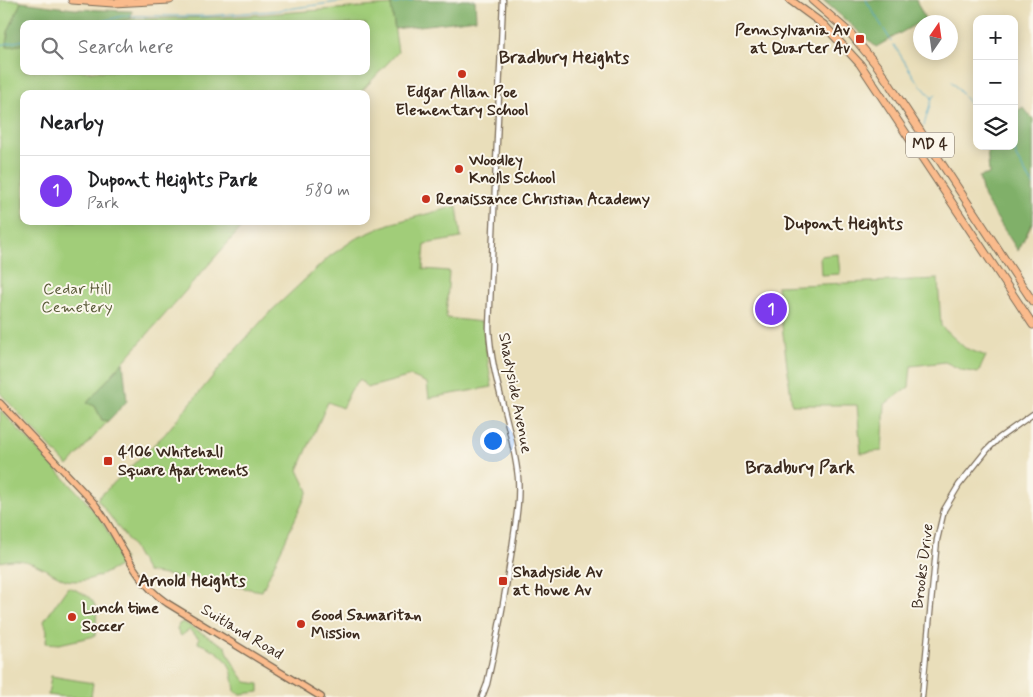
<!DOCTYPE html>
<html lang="en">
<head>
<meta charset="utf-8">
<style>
  :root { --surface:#fff; --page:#f2f2f2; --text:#202124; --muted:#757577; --line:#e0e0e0; --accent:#7c3aed }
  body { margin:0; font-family:Mynerve,sans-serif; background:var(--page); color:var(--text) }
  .controls { position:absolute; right:15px; top:15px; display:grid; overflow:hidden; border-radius:10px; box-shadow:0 2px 12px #0003 }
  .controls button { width:45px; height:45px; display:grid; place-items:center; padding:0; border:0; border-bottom:1px solid var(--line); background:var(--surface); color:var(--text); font:25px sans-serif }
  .compass { position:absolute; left:913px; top:15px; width:45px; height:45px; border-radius:50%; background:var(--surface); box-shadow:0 2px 12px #0003; rotate:13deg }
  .you { position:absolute; left:492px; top:440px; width:18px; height:18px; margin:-12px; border:4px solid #fff; border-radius:50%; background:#1a73e8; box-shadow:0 0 0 8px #1a73e833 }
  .badge { display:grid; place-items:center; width:32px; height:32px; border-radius:50%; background:var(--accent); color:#fff; font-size:16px; font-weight:700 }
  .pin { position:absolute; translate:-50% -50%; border:2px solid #fff; box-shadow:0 1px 5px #0006 }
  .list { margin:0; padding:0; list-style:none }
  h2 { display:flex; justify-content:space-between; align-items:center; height:65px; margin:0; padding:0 20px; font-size:21px }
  h2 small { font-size:16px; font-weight:400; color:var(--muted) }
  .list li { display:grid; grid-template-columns:32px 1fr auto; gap:15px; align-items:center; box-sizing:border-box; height:70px; padding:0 20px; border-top:1px solid var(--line) }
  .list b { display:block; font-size:19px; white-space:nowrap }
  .list p { margin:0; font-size:16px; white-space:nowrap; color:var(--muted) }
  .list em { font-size:16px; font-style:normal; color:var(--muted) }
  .icon { flex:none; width:28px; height:28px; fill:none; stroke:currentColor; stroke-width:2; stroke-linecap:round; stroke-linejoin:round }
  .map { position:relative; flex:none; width:1033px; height:697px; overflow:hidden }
  .search { position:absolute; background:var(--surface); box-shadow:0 2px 12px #0003; left:20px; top:20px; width:350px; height:55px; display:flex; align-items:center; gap:12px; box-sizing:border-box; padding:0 18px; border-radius:10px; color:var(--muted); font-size:19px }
  .panel { position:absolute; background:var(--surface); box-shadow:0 2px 12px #0003; left:20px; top:90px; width:350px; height:135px; border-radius:10px }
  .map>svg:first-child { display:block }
  .green { fill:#a1cd79; stroke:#6e7c4c }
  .forest { fill:#80b069; stroke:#5e6d44 }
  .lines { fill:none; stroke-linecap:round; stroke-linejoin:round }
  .stream { stroke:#49a6c8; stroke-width:1 }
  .minor-casing { stroke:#786955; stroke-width:7 }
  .major-casing { stroke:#786955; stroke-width:8 }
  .highway-casing { stroke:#786955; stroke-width:9 }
  .minor { stroke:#fff; stroke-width:4.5 }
  .major { stroke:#fabb8c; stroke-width:5.5 }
  .highway { stroke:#fabb8c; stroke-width:7 }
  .poi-dot { fill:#c8321e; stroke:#fbf7ec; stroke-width:2 }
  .labels { text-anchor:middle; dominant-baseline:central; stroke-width:4; stroke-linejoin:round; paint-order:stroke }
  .shield { fill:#fbf7ec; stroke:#75685c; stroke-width:1 }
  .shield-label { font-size:15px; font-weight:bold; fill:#3b2a1e }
  .poi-label { font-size:16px; font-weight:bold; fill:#3b2a1e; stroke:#fbf7ec; text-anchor:start }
  .park-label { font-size:16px; fill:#5a5b39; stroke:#fbf7ec }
  .street-label { font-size:16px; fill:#3b2a1e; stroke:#fbf7ec }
  .neighbourhood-label { font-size:18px; font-weight:bold; fill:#3b2a1e; stroke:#fbf7ec }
</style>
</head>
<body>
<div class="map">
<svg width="1033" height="697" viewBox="0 0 1033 697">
  <rect width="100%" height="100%" fill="#fbf7ec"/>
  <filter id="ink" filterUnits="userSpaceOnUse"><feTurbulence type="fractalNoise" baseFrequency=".02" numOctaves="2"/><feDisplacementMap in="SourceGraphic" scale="10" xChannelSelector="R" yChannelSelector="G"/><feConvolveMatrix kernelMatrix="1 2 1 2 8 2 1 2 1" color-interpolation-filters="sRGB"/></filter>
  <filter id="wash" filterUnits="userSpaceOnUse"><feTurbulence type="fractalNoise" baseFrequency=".0096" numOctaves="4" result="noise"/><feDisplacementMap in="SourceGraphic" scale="20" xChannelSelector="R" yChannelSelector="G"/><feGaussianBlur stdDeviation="1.12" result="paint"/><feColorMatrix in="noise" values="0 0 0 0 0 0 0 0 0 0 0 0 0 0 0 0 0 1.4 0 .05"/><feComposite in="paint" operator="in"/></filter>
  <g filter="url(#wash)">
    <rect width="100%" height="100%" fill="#e9deba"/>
    <path class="green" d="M0 0H17L21 2 8 32 7 47 24 44V71H366V24H111L131 19 226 17 391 5 398 52 359 94H24V221H247L88 402 95 406 102 420 108 421 68 466 0 393Z
      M457 206 461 238 425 244 423 269 449 271 446 318 482 322 492 387 429 398 427 383 411 376 367 388 360 379 351 390 342 408 328 402 298 470 308 491 262 591 147 572 131 544 97 499 165 434 228 358 267 315 330 256 355 239 389 224Z
      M838 254 840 274 821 275 820 256Z
      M938 279 941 326 965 348 986 356 978 373 962 370 945 362 911 366 909 387 885 404 882 451 861 453 857 405H792L777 286Z
      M0 410 85 500 101 520 124 559 121 565C104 574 87 584 66 580 42 569 28 555 0 562Z
      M68 587C99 598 98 605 95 636L59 644 46 643 47 631 44 621Z
      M183 622 226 647C228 656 239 674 246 682L259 684V692L240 694 235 692C232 662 226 654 198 643L199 638 189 630 181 636 177 629 179 624Z
      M51 676 93 683 91 697H63L48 695Z"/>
    <path class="forest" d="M390 0H475L476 19 395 29Z
      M823 0H916L925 19 876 47Z
      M21 2 74 9 132 11 131 19 111 24H24V44L7 47 8 32Z
      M1023 107 1033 119V221L1018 251 984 198 979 177 989 174 987 146H1014V113Z
      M123 362 127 401 108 421 102 420 95 406 87 403Z"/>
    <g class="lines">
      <path class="stream" d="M381 0 395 4 413 0
        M866 0 891 41
        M92 24 122 16H207L273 11 352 0
        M0 45 24 40
        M894 45 914 77 932 98 924 125
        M952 82 977 112
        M932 98 937 94
        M1014 138 1016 157 1033 185"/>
    </g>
  </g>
  <g filter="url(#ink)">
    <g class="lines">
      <g class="minor-casing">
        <path id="minor" d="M482 697 487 684C497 640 505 595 512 549 515 525 520 502 518 477 513 427 491 379 489 328L503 0
          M922 697 937 540 944 510 959 485 987 450 999 438 1033 414"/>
      </g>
      <g class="major-casing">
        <path id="major" d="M0 403 94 503C120 536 131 579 167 603L321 697"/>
      </g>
      <g class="highway-casing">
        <path id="highway" d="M72 0 113 3 170 0
          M790 0 824 25 860 64 1033 325
          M812 0 851 34 878 67 1033 302"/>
      </g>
      <use href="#minor" class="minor"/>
      <use href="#major" class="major"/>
      <use href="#highway" class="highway"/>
    </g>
  </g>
  <g class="poi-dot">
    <rect x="855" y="34" width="10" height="10" rx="2.5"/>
    <circle cx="462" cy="74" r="5"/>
    <circle cx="459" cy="169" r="5"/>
    <circle cx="426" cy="199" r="5"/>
    <rect x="103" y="456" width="10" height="10" rx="2.5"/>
    <rect x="498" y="576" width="10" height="10" rx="2.5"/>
    <circle cx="72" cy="617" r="5"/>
    <circle cx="301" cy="624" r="5"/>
  </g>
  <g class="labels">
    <rect class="shield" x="906" y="132.5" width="48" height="25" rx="4"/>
    <g class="shield-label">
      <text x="930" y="145">MD 4</text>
    </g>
    <g class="poi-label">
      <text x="850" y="30" text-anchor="end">Pennsylvania Av<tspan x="850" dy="18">at Quarter Av</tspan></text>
      <text x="462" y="92" text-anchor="middle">Edgar Allan Poe<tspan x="462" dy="18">Elementary School</tspan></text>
      <text x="469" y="160">Woodley<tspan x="469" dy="18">Knolls School</tspan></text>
      <text x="436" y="199">Renaissance Christian Academy</text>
      <text x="118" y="452">4106 Whitehall<tspan x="118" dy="18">Square Apartments</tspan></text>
      <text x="513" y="572">Shadyside Av<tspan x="513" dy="18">at Howe Av</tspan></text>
      <text x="82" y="608">Lunch time<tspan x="82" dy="18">Soccer</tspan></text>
      <text x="311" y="615">Good Samaritan<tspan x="311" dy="18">Mission</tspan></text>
    </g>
    <g class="park-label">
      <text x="77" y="289">Cedar Hill<tspan x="77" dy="18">Cemetery</tspan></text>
    </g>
    <g class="street-label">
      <text transform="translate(515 393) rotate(79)">Shadyside Avenue</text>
      <text transform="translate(923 566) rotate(-83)">Brooks Drive</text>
      <text transform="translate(242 632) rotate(31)">Suitland Road</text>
    </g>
    <g class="neighbourhood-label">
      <text x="564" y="58">Bradbury Heights</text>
      <text x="843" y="224">Dupont Heights</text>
      <text x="800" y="468">Bradbury Park</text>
      <text x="192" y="581">Arnold Heights</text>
    </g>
  </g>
</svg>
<div class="controls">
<button>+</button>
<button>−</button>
<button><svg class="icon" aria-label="layers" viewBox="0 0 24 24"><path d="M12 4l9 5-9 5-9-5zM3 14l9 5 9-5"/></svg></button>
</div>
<svg class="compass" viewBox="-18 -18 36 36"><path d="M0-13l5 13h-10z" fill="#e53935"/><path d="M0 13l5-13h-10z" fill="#757577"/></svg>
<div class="you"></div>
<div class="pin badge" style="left:771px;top:309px">1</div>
<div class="search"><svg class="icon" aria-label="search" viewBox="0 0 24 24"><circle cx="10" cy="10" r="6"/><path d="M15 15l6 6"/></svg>Search here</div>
<section class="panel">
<h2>Nearby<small></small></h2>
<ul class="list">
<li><span class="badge">1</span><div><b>Dupont Heights Park</b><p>Park</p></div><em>580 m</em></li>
</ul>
</section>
</div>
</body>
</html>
